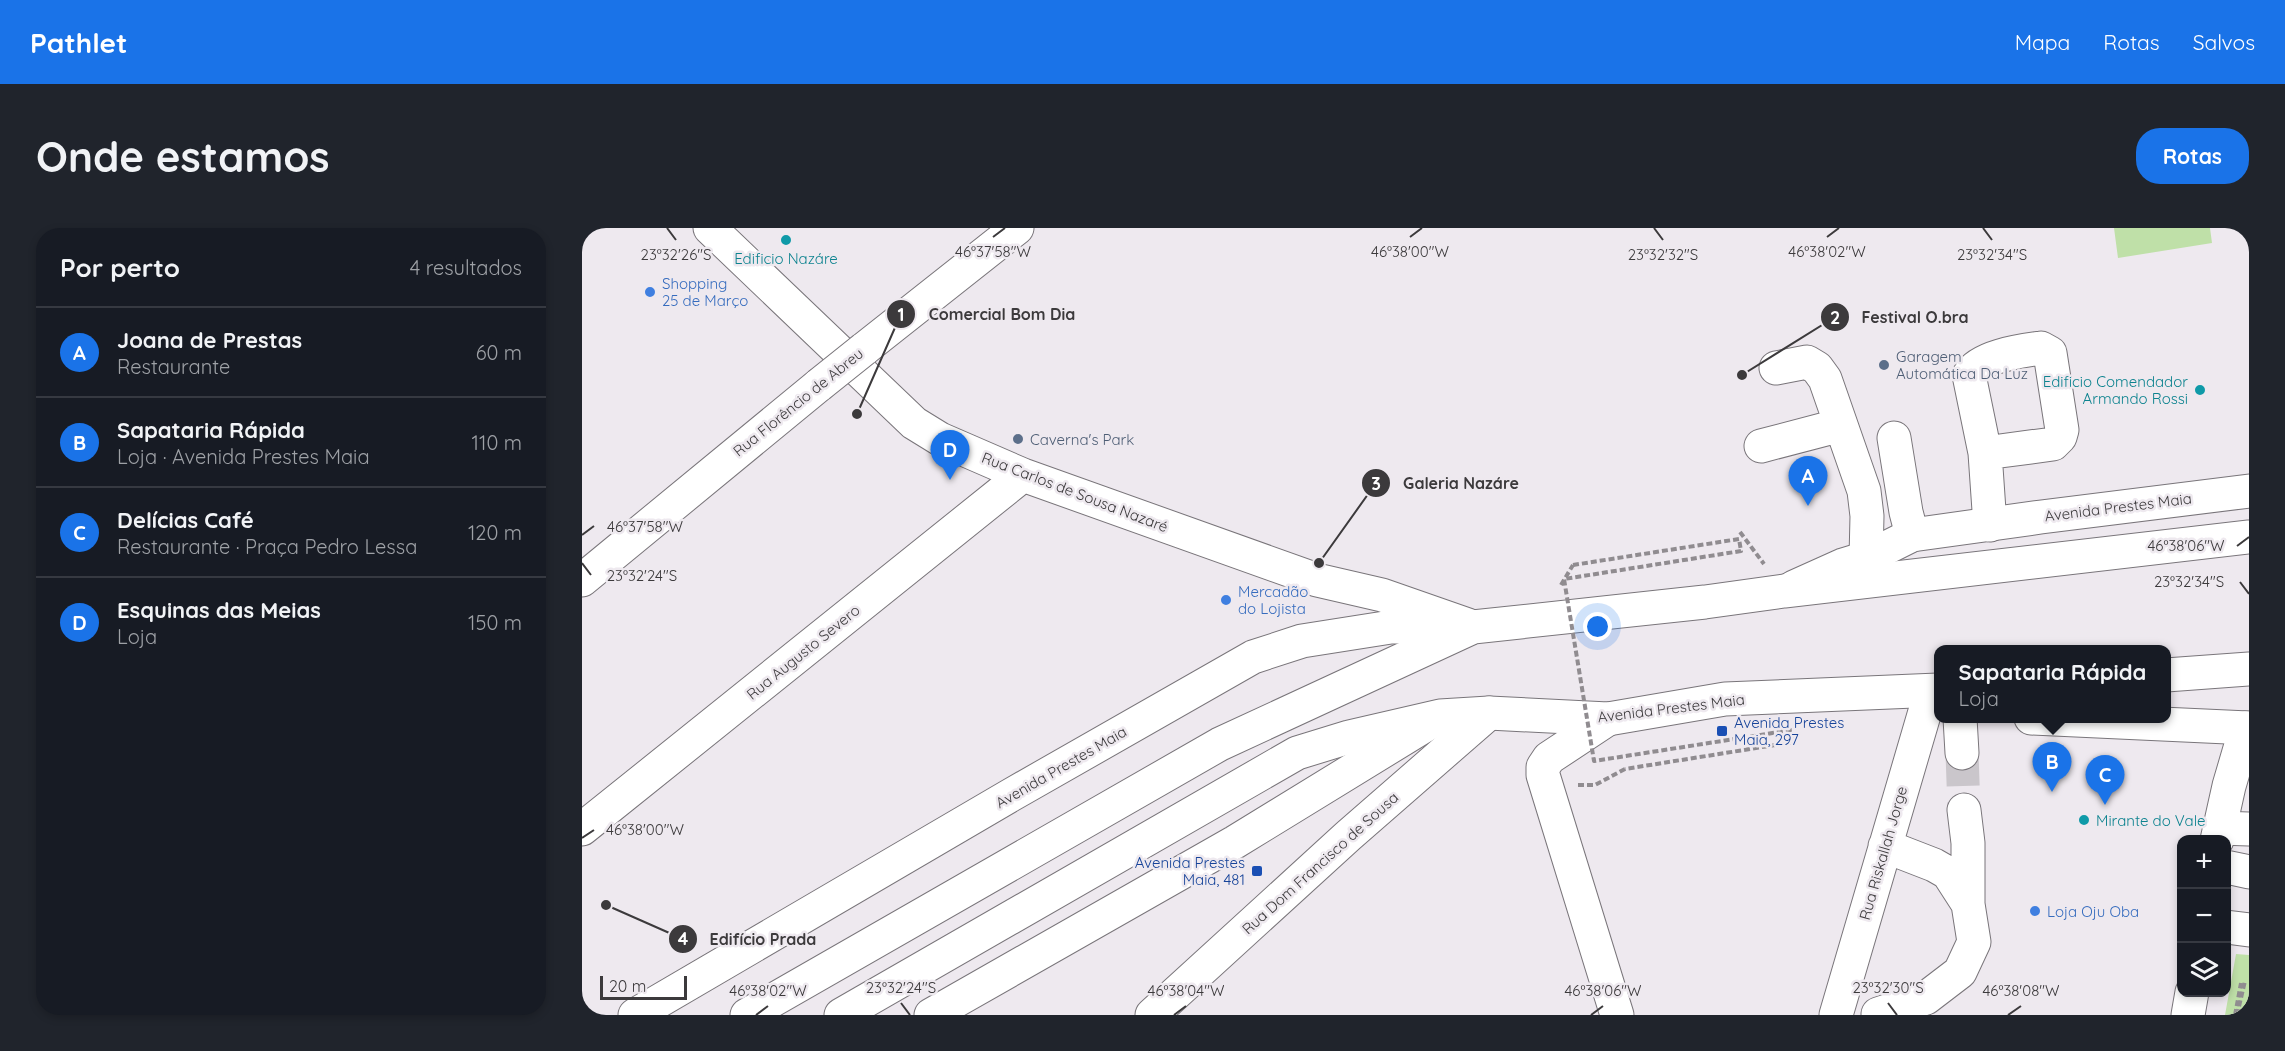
<!DOCTYPE html>
<html lang="pt">
<head>
<meta charset="utf-8">
<style>
  :root { --surface:#171b24; --page:#20242c; --text:#f1f3f6; --muted:#9ea1a6; --line:#363941; --accent:#1a73e8 }
  body { margin:0; font-family:Quicksand,sans-serif; background:var(--page); color:var(--text) }
  .controls { position:absolute; right:18px; bottom:18px; display:grid; overflow:hidden; border-radius:12px; box-shadow:0 3px 9px #0003 }
  .controls button { width:54px; height:54px; display:grid; place-items:center; padding:0; border:0; border-bottom:2px solid var(--line); background:var(--surface); color:var(--text); font:30px sans-serif }
  .scale { position:absolute; left:18px; bottom:15px; width:87px; box-sizing:border-box; padding-left:6px; border:3px solid #3c3a3c; border-top:0; font-size:16px; line-height:21px; white-space:nowrap; color:#3c3a3c; -webkit-text-stroke:4px #eee9ef; paint-order:stroke }
  .you { position:absolute; left:1016px; top:399px; width:21px; height:21px; margin:-15px; border:4px solid #fff; border-radius:50%; background:#1a73e8; box-shadow:0 0 0 9px #1a73e833 }
  .badge { display:grid; place-items:center; width:39px; height:39px; border-radius:50%; background:var(--accent); color:#fff; font-size:20px; font-weight:700 }
  .pin { position:absolute; translate:-50% -50px; filter:drop-shadow(0 2px 3px #0008) }
  .pin::after { content:''; position:absolute; top:32px; width:21px; height:18px; background:inherit; clip-path:polygon(0 0,100% 0,50% 100%) }
  .popup { position:absolute; left:1352px; top:417px; width:237px; height:78px; box-sizing:border-box; display:grid; place-content:center; border-radius:12px; background:var(--surface); filter:drop-shadow(0 2px 4px #0005); font-size:20px; white-space:nowrap; color:var(--muted) }
  .popup b { font-size:22px; color:var(--text) }
  .popup::after { content:''; position:absolute; left:50%; top:100%; margin-left:-12px; border:12px solid transparent; border-top-color:var(--surface) }
  .list { margin:0; padding:0; list-style:none }
  h2 { display:flex; justify-content:space-between; align-items:center; height:78px; margin:0; padding:0 24px; font-size:26px }
  h2 small { font-size:20px; font-weight:400; color:var(--muted) }
  .list li { display:grid; grid-template-columns:39px 1fr auto; gap:18px; align-items:center; box-sizing:border-box; height:90px; padding:0 24px; border-top:2px solid var(--line) }
  .list b { display:block; font-size:22px; white-space:nowrap }
  .list p { margin:0; font-size:20px; white-space:nowrap; color:var(--muted) }
  .list em { font-size:20px; font-style:normal; color:var(--muted) }
  .icon { flex:none; width:33px; height:33px; fill:none; stroke:currentColor; stroke-width:2; stroke-linecap:round; stroke-linejoin:round }
  .map { position:relative; flex:none; width:1667px; height:787px; overflow:hidden; border-radius:24px }
  header { display:flex; align-items:center; gap:36px; box-sizing:border-box; height:84px; padding:0 30px; background:var(--accent); color:#fff }
  header strong { font-size:28px }
  nav { display:flex; gap:33px; margin-inline-start:auto; font-size:21px }
  .intro { display:flex; align-items:center; justify-content:space-between; box-sizing:border-box; height:144px; padding:0 36px }
  h1 { margin:0; font-size:42px }
  .button { padding:15px 27px; border-radius:24px; background:var(--accent); color:#fff; font-size:21px; font-weight:700 }
  main { display:flex; gap:36px; padding:0 36px }
  aside { flex:1; background:var(--surface); border-radius:24px; box-shadow:0 3px 9px #0003 }
  .map>svg:first-child { display:block }
  .green { fill:#bfe0a8 }
  .lines { fill:none; stroke-linecap:round; stroke-linejoin:round }
  .minor-tunnel { stroke:#cac6cb; stroke-width:33; stroke-dasharray:33 16; stroke-linecap:butt }
  .minor-casing { stroke:#79757a; stroke-width:35 }
  .major-casing { stroke:#79757a; stroke-width:35 }
  .highway-casing { stroke:#79757a; stroke-width:35 }
  .path { stroke:#908c90; stroke-width:4; stroke-dasharray:6 3; stroke-linecap:butt }
  .minor { stroke:#fff; stroke-width:33 }
  .major { stroke:#fff; stroke-width:33 }
  .highway { stroke:#fff; stroke-width:33 }
  .minor-bridge-casing { stroke:#79757a; stroke-width:35; stroke-linecap:butt }
  .path-bridge { stroke:#908c90; stroke-width:4; stroke-dasharray:6 3; stroke-linecap:butt }
  .minor-bridge { stroke:#fff; stroke-width:33 }
  .ticks { fill:none; stroke:#3c3a3c; stroke-width:2 }
  .culture-dot { fill:#0f9aa8; stroke:#eee9ef; stroke-width:2 }
  .shop-dot { fill:#3f7fe0; stroke:#eee9ef; stroke-width:2 }
  .service-dot { fill:#5c6f8a; stroke:#eee9ef; stroke-width:2 }
  .transit-dot { fill:#1a4fb4; stroke:#eee9ef; stroke-width:2 }
  .labels { text-anchor:middle; dominant-baseline:central; stroke-width:5; stroke-linejoin:round; paint-order:stroke }
  .culture-label { font-size:15px; fill:#0d838f; stroke:#eee9ef }
  .shop-label { font-size:15px; fill:#366cbe; stroke:#eee9ef; text-anchor:start }
  .service-label { font-size:15px; fill:#4e5e75; stroke:#eee9ef; text-anchor:start }
  .street-label { font-size:15px; fill:#3c3a3c; stroke:#eee9ef }
  .transit-label { font-size:15px; fill:#164399; stroke:#eee9ef; text-anchor:start }
  .ticks-label { font-size:15px; text-anchor:middle; fill:#3c3a3c; stroke:#eee9ef; stroke-width:5; stroke-linejoin:round; paint-order:stroke }
  .leader { fill:none; stroke:#3c3a3c; stroke-width:2 }
  .callout-dot { fill:#3c3a3c; stroke:#eee9ef; stroke-width:2 }
  .mark-label { font-size:18px; text-anchor:middle; font-weight:bold; fill:#fff }
  .callout-label { font-size:16px; text-anchor:middle; font-weight:bold; fill:#3c3a3c; stroke:#eee9ef; stroke-width:5; stroke-linejoin:round; paint-order:stroke }
</style>
</head>
<body>
<header>
<strong>Pathlet</strong>
<nav><a>Mapa</a><a>Rotas</a><a>Salvos</a></nav>
</header>
<div class="intro"><h1>Onde estamos</h1><a class="button">Rotas</a></div>
<main>
<aside>
<h2>Por perto<small>4 resultados</small></h2>
<ul class="list">
<li><span class="badge">A</span><div><b>Joana de Prestas</b><p>Restaurante</p></div><em>60 m</em></li>
<li><span class="badge">B</span><div><b>Sapataria Rápida</b><p>Loja · Avenida Prestes Maia</p></div><em>110 m</em></li>
<li><span class="badge">C</span><div><b>Delícias Café</b><p>Restaurante · Praça Pedro Lessa</p></div><em>120 m</em></li>
<li><span class="badge">D</span><div><b>Esquinas das Meias</b><p>Loja</p></div><em>150 m</em></li>
</ul>
</aside>
<div class="map">
<svg width="1667" height="787" viewBox="0 0 1667 787">
  <rect width="100%" height="100%" fill="#eee9ef"/>
  <path class="green" d="M1532 0H1628L1630 15 1536 30Z
    M1654 726 1667 727V787H1643Z"/>
  <g class="lines">
    <path class="minor-tunnel" d="M1380 525 1382 582"/>
    <g class="minor-casing">
      <path id="minor" d="M128 0 332 195 358 211 441 247 735 352 800 367 886 397
        M282 121 435 0
        M1194 140 1225 134 1235 140 1243 151 1282 263 1285 288 1284 330
        M1312 210 1324 284 1330 307
        M1179 218 1259 197
        M1403 225 1471 216 1478 209 1480 202 1468 125 1459 120C1438 123 1398 128 1387 147L1403 225 1408 297
        M0 352 237 157
        M1378 490 1380 525
        M1026 491 967 530 961 539V547L1035 787
        M1382 582 1386 615V676
        M1637 600 1667 601
        M0 601 441 247
        M1635 612 1647 558 1664 500
        M1644 639 1667 644
        M1644 699 1667 702
        M1296 786 1344 770 1378 744 1392 714 1386 676 1366 645 1352 637 1303 618
        M570 787 766 608 907 485
        M1254 787 1349 463
        M1606 787 1610 764"/>
    </g>
    <g class="major-casing">
      <path id="major" d="M1212 359 1261 337 1284 330 1330 307 1459 289 1667 263
        M53 787 429 567 671 429 720 413 809 399H891
        M349 787 653 614 852 492"/>
    </g>
    <g class="highway-casing">
      <path id="highway" d="M1584 447 1667 441
        M1449 490 1667 500
        M165 787 638 516 891 399 1123 374 1202 363 1667 309
        M259 787 715 525 767 509 858 488 907 485 1026 491 1143 471 1356 462"/>
    </g>
    <path class="path" d="M1158 304 1182 336
      M979 357 991 337
      M996 557H1013L1043 541
      M1653 787 1659 755
      M1655 787 1663 753"/>
    <use href="#minor" class="minor"/>
    <use href="#major" class="major"/>
    <use href="#highway" class="highway"/>
    <g class="minor-bridge-casing">
      <path id="minor-bridge" d="M237 157 282 121"/>
    </g>
    <path class="path-bridge" d="M991 337 1157 311 1159 323 982 351 1012 533 1210 502 1212 514 1043 541"/>
    <use href="#minor-bridge" class="minor-bridge"/>
  </g>
  <path class="ticks" d="M85 0 94 12M1072 0 1081 12M1401 0 1410 12M411 9 423 0M828 9 840 0M1245 9 1257 0M0 307 12 298M1655 318 1667 309M0 335 9 347M1658 354 1667 366M0 610 12 602M319 775 328 787M1306 775 1315 787M174 787 186 778M592 787 604 778M1009 787 1021 778M1426 787 1439 778"/>
  <g class="culture-dot">
    <circle cx="204" cy="12" r="6"/>
    <circle cx="1618" cy="162" r="6"/>
    <circle cx="1502" cy="592" r="6"/>
  </g>
  <g class="shop-dot">
    <circle cx="68" cy="64" r="6"/>
    <circle cx="644" cy="372" r="6"/>
    <circle cx="1453" cy="683" r="6"/>
  </g>
  <g class="service-dot">
    <circle cx="1302" cy="137" r="6"/>
    <circle cx="436" cy="211" r="6"/>
  </g>
  <g class="transit-dot">
    <rect x="1134" y="497" width="12" height="12" rx="3"/>
    <rect x="669" y="637" width="12" height="12" rx="3"/>
  </g>
  <g class="labels">
    <g class="culture-label">
      <text x="204" y="30">Edificio Nazáre</text>
      <text x="1606" y="153" text-anchor="end">Edificio Comendador<tspan x="1606" dy="17">Armando Rossi</tspan></text>
      <text x="1514" y="592" text-anchor="start">Mirante do Vale</text>
    </g>
    <g class="shop-label">
      <text x="80" y="55">Shopping<tspan x="80" dy="17">25 de Março</tspan></text>
      <text x="656" y="363">Mercadão<tspan x="656" dy="17">do Lojista</tspan></text>
      <text x="1465" y="683">Loja Oju Oba</text>
    </g>
    <g class="service-label">
      <text x="1314" y="128">Garagem<tspan x="1314" dy="17">Automática Da Luz</tspan></text>
      <text x="448" y="211">Caverna's Park</text>
    </g>
    <g class="street-label">
      <text transform="translate(216 174) rotate(-39)">Rua Florêncio de Abreu</text>
      <text transform="translate(493 264) rotate(21)">Rua Carlos de Sousa Nazaré</text>
      <text transform="translate(1536 279) rotate(-7)">Avenida Prestes Maia</text>
      <text transform="translate(221 424) rotate(-39)">Rua Augusto Severo</text>
      <text transform="translate(1089 480) rotate(-7)">Avenida Prestes Maia</text>
      <text transform="translate(479 539) rotate(-30)">Avenida Prestes Maia</text>
      <text transform="translate(1301 625) rotate(-74)">Rua Riskallah Jorge</text>
      <text transform="translate(738 635) rotate(-42)">Rua Dom Francisco de Sousa</text>
    </g>
    <g class="transit-label">
      <text x="1152" y="494">Avenida Prestes<tspan x="1152" dy="17">Maia, 297</tspan></text>
      <text x="663" y="634" text-anchor="end">Avenida Prestes<tspan x="663" dy="17">Maia, 481</tspan></text>
    </g>
  </g>
  <g class="ticks-label">
    <text x="411" y="29">46°37'58"W</text>
    <text x="828" y="29">46°38'00"W</text>
    <text x="1245" y="29">46°38'02"W</text>
    <text x="94" y="32">23°32'26"S</text>
    <text x="1081" y="32">23°32'32"S</text>
    <text x="1410" y="32">23°32'34"S</text>
    <text x="63" y="304">46°37'58"W</text>
    <text x="1604" y="323">46°38'06"W</text>
    <text x="60" y="353">23°32'24"S</text>
    <text x="1607" y="359">23°32'34"S</text>
    <text x="63" y="607">46°38'00"W</text>
    <text x="319" y="765">23°32'24"S</text>
    <text x="1306" y="765">23°32'30"S</text>
    <text x="186" y="768">46°38'02"W</text>
    <text x="604" y="768">46°38'04"W</text>
    <text x="1021" y="768">46°38'06"W</text>
    <text x="1439" y="768">46°38'08"W</text>
  </g>
  <path class="leader" d="M275 186L319 86M1160 147L1253 89M737 335L794 255M24 677L101 711"/>
  <g class="callout-dot">
    <circle cx="275" cy="186" r="6"/>
    <circle cx="1160" cy="147" r="6"/>
    <circle cx="737" cy="335" r="6"/>
    <circle cx="24" cy="677" r="6"/>
    <circle cx="319" cy="86" r="15"/>
    <circle cx="1253" cy="89" r="15"/>
    <circle cx="794" cy="255" r="15"/>
    <circle cx="101" cy="711" r="15"/>
  </g>
  <g class="mark-label">
    <text x="319" y="93">1</text>
    <text x="1253" y="96">2</text>
    <text x="794" y="262">3</text>
    <text x="101" y="717">4</text>
  </g>
  <g class="callout-label">
    <text x="420" y="92">Comercial Bom Dia</text>
    <text x="1333" y="95">Festival O.bra</text>
    <text x="879" y="261">Galeria Nazáre</text>
    <text x="181" y="717">Edifício Prada</text>
  </g>
</svg>
<div class="controls">
<button>+</button>
<button>−</button>
<button><svg class="icon" aria-label="layers" viewBox="0 0 24 24"><path d="M12 4l9 5-9 5-9-5zM3 14l9 5 9-5"/></svg></button>
</div>
<div class="scale">20 m</div>
<div class="you"></div>
<div class="pin badge" style="left:1226px;top:278px">A</div>
<div class="pin badge" style="left:1470px;top:564px">B</div>
<div class="popup"><b>Sapataria Rápida</b>Loja</div>
<div class="pin badge" style="left:1523px;top:577px">C</div>
<div class="pin badge" style="left:368px;top:252px">D</div>
</div>
</main>
</body>
</html>
